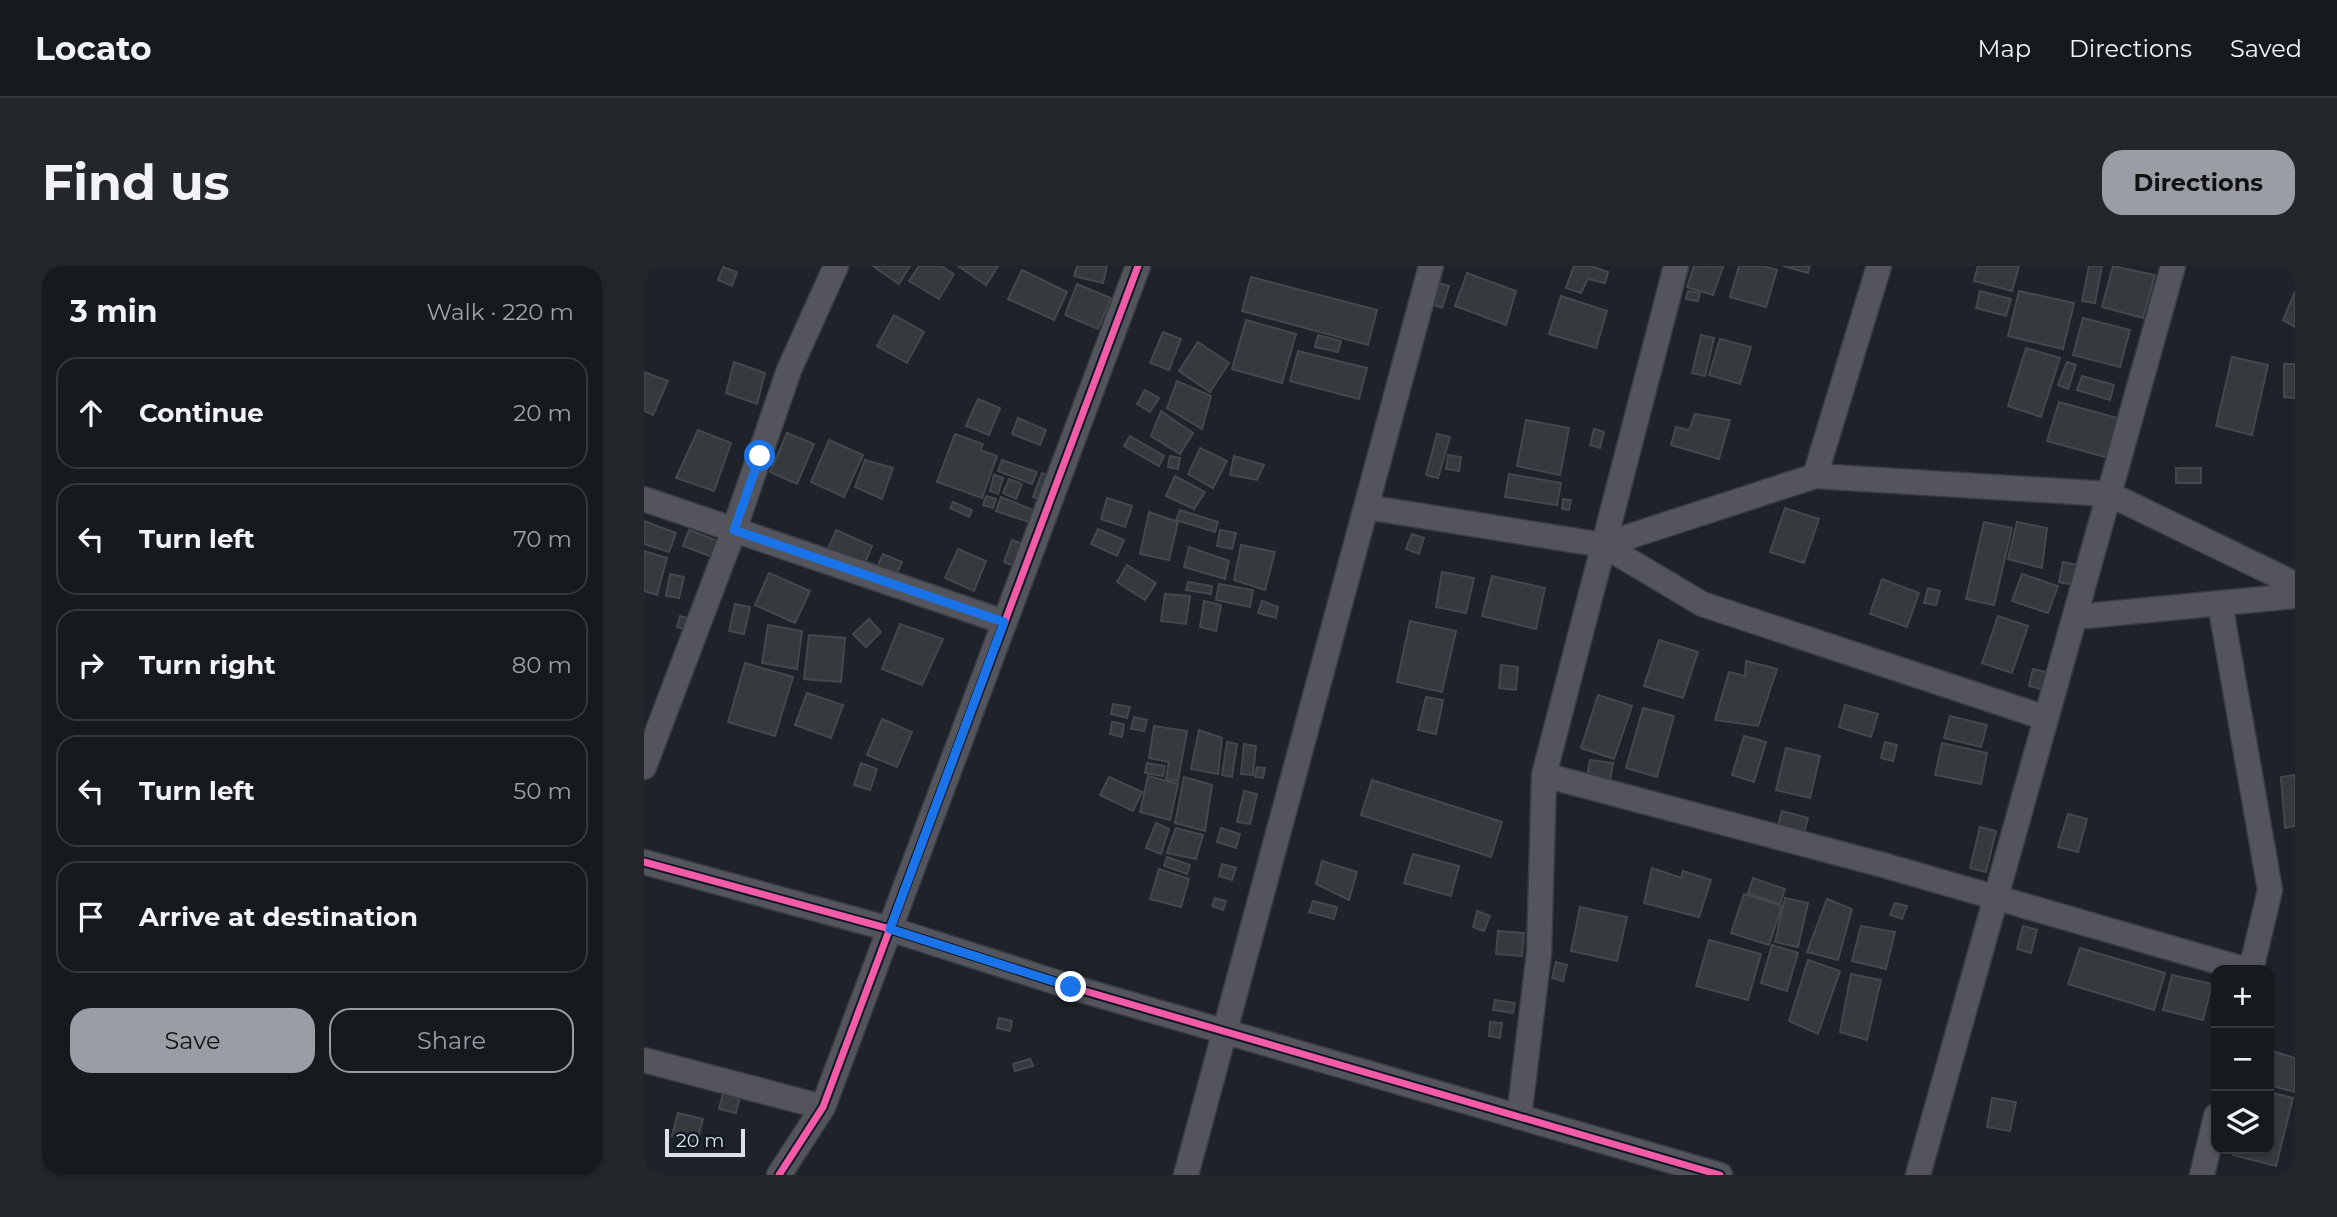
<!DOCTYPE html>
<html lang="en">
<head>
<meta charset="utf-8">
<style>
  :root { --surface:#161a1f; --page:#23272c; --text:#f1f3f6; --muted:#9ea1a4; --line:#35383d; --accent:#999ea5 }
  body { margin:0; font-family:Montserrat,sans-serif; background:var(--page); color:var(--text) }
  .controls { position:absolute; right:21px; bottom:21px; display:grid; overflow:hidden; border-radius:14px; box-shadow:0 2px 5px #0004 }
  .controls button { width:63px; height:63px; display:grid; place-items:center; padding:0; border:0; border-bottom:2px solid var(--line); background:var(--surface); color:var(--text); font:35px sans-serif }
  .scale { position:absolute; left:21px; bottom:18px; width:80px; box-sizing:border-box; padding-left:7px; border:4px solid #dbe0e8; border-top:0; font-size:19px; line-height:24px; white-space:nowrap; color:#dbe0e8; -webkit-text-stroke:5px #111823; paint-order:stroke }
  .stop { position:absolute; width:21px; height:21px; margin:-16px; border:5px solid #1a73e8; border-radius:50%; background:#fff }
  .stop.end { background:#1a73e8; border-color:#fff; box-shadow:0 2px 7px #0008 }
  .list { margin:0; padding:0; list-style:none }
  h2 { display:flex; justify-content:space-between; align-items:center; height:91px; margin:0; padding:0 28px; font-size:30px }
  h2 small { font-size:23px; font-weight:400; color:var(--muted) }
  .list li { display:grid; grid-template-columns:46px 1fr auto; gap:21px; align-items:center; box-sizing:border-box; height:112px; margin:0 14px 14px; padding:0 14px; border:2px solid var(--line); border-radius:21px }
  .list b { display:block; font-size:26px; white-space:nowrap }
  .list em { font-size:23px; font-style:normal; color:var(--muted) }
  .actions { display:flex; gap:14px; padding:21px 28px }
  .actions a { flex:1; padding:16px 0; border:2px solid var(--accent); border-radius:21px; text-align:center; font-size:24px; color:var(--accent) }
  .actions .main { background:var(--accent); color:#111 }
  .icon { flex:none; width:38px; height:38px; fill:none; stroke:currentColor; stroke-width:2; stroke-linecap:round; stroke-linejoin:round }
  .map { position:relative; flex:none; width:1651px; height:909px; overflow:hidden; border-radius:21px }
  header { display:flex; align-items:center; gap:42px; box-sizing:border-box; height:98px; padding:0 35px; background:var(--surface); border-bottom:2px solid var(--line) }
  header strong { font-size:33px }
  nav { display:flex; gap:38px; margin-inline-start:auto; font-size:24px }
  .intro { display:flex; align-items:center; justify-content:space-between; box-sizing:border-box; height:168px; padding:0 42px }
  h1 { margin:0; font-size:49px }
  .button { padding:18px 32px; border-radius:21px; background:var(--accent); color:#111; font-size:24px; font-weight:700 }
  main { display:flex; gap:42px; padding:0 42px }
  aside { flex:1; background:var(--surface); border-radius:21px; box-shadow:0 2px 5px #0004 }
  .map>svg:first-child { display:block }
  .building { fill:#353a3f; stroke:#43484d; stroke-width:2 }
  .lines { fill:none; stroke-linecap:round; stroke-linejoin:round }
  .street-casing { stroke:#393d43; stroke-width:27 }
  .street { stroke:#54555c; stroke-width:24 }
  .cycleway-casing { stroke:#111823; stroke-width:11 }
  .cycleway { stroke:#f35aa7; stroke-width:7 }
  .route { stroke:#1a73e8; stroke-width:9 }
</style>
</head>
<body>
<header>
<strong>Locato</strong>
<nav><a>Map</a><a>Directions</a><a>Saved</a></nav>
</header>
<div class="intro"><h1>Find us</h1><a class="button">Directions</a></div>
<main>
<aside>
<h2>3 min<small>Walk · 220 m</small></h2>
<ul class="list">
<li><svg class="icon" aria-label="ahead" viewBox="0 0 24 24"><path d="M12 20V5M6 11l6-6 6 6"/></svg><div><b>Continue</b></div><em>20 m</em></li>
<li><svg class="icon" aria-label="left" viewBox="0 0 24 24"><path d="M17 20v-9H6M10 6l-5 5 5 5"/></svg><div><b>Turn left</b></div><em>70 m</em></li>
<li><svg class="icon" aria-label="right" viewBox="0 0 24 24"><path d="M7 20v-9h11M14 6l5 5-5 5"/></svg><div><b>Turn right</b></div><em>80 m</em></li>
<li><svg class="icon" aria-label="left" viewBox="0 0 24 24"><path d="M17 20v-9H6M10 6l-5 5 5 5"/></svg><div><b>Turn left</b></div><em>50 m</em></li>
<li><svg class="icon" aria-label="arrive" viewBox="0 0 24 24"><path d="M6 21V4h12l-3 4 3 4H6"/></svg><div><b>Arrive at destination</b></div></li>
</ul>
<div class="actions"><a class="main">Save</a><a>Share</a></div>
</aside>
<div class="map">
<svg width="1651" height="909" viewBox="0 0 1651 909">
  <rect width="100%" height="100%" fill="#1e2329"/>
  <path class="building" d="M229 0H266L255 18Z
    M275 0H297L310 8 295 33 265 15Z
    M314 0H354L342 19Z
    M433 0H463L459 17 430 10Z
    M930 0H947L964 6 961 17 944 13 937 27 922 22Z
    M1050 0 1079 1 1069 29 1043 21Z
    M1095 0H1120L1133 4 1122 41 1086 31Z
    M1139 0H1166L1164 7Z
    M1334 0H1375L1368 25 1330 15Z
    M1445 0H1458L1451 37 1438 35Z
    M1469 0 1511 9 1499 52 1458 41Z
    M79 1 93 6 88 20 74 14Z
    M378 4 423 26 410 54 364 33Z
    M823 7 872 25 862 59 811 40Z
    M607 11 733 44 724 79 598 45Z
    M795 17 805 20 798 42 788 38Z
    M433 18 467 32 454 63 421 49Z
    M1044 25 1056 27 1054 35 1042 33Z
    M1336 25 1367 33 1362 50 1332 42Z
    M1375 25 1430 37 1419 83 1364 70Z
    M1651 26V61L1639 54Z
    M917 30 963 45 952 82 905 68Z
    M250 49 280 66 263 97 233 80Z
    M1439 52 1486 64 1476 101 1429 89Z
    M602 54 652 68 638 117 588 103Z
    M519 66 537 73 525 104 506 97Z
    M674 69 697 75 694 86 671 81Z
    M1057 69 1070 72 1061 110 1048 107Z
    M1076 73 1107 81 1096 118 1065 109Z
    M554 76 585 97 566 126 535 105Z
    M1382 82 1416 92 1397 151 1364 140Z
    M654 85 723 102 715 133 646 115Z
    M1588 91 1624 99 1608 169 1572 160Z
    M90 96 121 107 113 138 82 127Z
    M1423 96 1432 99 1424 123 1414 119Z
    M1640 98H1651V132L1640 131Z
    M0 106 24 115 9 149 0 145Z
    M1438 110 1470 119 1466 134 1433 124Z
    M533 115 567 130 558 163 523 142Z
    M501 124 515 132 506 146 493 138Z
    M334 133 356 142 345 169 322 160Z
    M1415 136 1477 153 1465 192 1403 175Z
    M517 145 549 167 536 188 507 170Z
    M1051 148 1086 154 1075 193 1027 179 1032 161 1045 164Z
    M374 152 402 164 396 179 368 168Z
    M882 154 925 162 916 209 873 200Z
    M950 163 960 166 956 182 946 179Z
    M54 164 87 177 70 225 32 212Z
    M143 167 170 178 153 218 126 206Z
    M311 168 339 178 336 184 353 190 338 232 293 216Z
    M793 168 806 171 794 212 782 209Z
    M486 170 520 190 515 200 480 180Z
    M185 174 219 189 200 231 167 216Z
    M556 182 583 195 569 222 544 208Z
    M804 189 817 191 815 205 802 203Z
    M526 190 536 192 534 203 524 201Z
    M590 190 620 199 613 214 586 209Z
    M221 194 249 202 238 233 211 221Z
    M358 194 393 206 388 218 354 205Z
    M1532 202H1557V217H1532Z
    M398 207 411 212 402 235 389 231Z
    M865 208 917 217 913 239 861 231Z
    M350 209 359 212 354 228 346 225Z
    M531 210 561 226 550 243 522 230Z
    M365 213 378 218 372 233 359 227Z
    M342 230 352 233 349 242 339 239Z
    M357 231 392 245 388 257 352 245Z
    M463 232 488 240 481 261 457 253Z
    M919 233 927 234 925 244 918 243Z
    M309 236 328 244 325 251 306 242Z
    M1141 242 1175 253 1160 297 1126 286Z
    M536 244 574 256 571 266 532 254Z
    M505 246 534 256 525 294 496 288Z
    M0 255 32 267 25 286 0 278Z
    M1340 256 1368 262 1350 339 1322 333Z
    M1373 256 1403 262 1398 302 1364 293Z
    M454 263 480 274 473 290 447 278Z
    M45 264 74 275 68 291 39 280Z
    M192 264 228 280 220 299 184 283Z
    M576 264 592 267 588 283 573 280Z
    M768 268 780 272 775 288 762 283Z
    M368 274 383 280 375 302 360 296Z
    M597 279 631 286 621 324 590 314Z
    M545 281 585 295 581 313 540 301Z
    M314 283 342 295 330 325 301 312Z
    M0 285 23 292 13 329 0 325Z
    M239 288 258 296 251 311 232 303Z
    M1419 296 1434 299 1429 319 1415 316Z
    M483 299 512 317 501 334 473 316Z
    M798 306 830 312 822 347 792 341Z
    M125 307 166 325 151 357 111 339Z
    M26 308 40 311 35 332 22 330Z
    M1378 308 1414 320 1404 347 1368 335Z
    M848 310 901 322 892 363 838 350Z
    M1238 313 1275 327 1263 361 1226 348Z
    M544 316 568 320 567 328 542 324Z
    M575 318 609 324 606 341 572 334Z
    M1284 322 1296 325 1292 339 1280 337Z
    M521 328 546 330 542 358 517 355Z
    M560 335 577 339 572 365 556 361Z
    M618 335 634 341 632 352 614 347Z
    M91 338 106 341 100 368 85 365Z
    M36 350 47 353 44 364 33 361Z
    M1354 350 1384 360 1368 407 1338 397Z
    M225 353 237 366 222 381 209 368Z
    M766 355 812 365 798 426 753 416Z
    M256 358 299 373 278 419 238 403Z
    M124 359 158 365 153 403 118 397Z
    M165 369 201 372 197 416 160 413Z
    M1015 374 1054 386 1039 432 1000 420Z
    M1102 395 1133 403 1114 460 1071 454 1085 406 1101 410Z
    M101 397 149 411 131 470 84 456Z
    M857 399 874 401 872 424 855 422Z
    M1389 403 1405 407 1401 424 1385 420Z
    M163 427 199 439 187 472 151 459Z
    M954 429 988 440 970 493 937 482Z
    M782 431 799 434 792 468 774 464Z
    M469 438 486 441 483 452 467 448Z
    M1201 439 1234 448 1227 471 1195 461Z
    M999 442 1030 450 1013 511 982 502Z
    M1306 450 1343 459 1337 481 1300 472Z
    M490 451 503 454 500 465 487 463Z
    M238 453 268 466 253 501 223 489Z
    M468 456 480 458 478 471 466 468Z
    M510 460 543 465 534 515 522 513 525 496 505 492Z
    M555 464 578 472 574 508 547 503Z
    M1100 470 1122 476 1110 516 1088 509Z
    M583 476 593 478 588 511 578 509Z
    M1241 476 1253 479 1249 495 1237 492Z
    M1298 477 1343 487 1337 518 1291 509Z
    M600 478 612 480 609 509 597 508Z
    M1142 482 1176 490 1166 532 1132 524Z
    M946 494 969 497 966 515 943 511Z
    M217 497 233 503 226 524 210 519Z
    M503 497 521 500 519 510 501 507Z
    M613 501 621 502 619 512 611 511Z
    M1651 509V560L1641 562 1637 511Z
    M504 510 534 518 526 554 496 546Z
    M465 511 498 526 489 545 456 529Z
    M540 511 568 519 561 565 531 557Z
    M728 514 858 556 847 591 717 549Z
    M600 525 613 528 606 558 593 556Z
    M1138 545 1164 552 1160 567 1134 560Z
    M1424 548 1443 553 1434 586 1414 581Z
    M512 557 525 563 517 588 502 582Z
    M1336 561 1352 565 1342 606 1326 602Z
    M532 562 559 569 552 593 523 587Z
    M577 562 596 568 592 582 573 576Z
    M769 588 815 600 807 630 760 617Z
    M523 591 546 599 543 608 520 600Z
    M678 595 713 606 705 634 672 618Z
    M578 598 592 602 588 614 575 610Z
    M1008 602 1037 612 1039 605 1067 614 1055 651 1000 637Z
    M515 603 545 613 537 641 506 633Z
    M1109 612 1141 623 1136 638 1104 627Z
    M1100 628 1138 640 1125 679 1087 667Z
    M571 632 582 635 579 644 568 640Z
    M1141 632 1164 637 1154 681 1131 676Z
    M1183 633 1208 643 1194 694 1163 686Z
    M669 635 693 641 690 653 665 646Z
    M1251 637 1263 640 1258 653 1246 649Z
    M936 641 983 651 973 695 927 685Z
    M833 645 846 650 840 665 829 661Z
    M1217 660 1251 666 1242 703 1208 695Z
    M1379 660 1393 664 1387 687 1373 683Z
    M854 665 880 667 878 690 852 688Z
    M1065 674 1117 688 1104 734 1052 720Z
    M1128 679 1154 687 1143 725 1117 717Z
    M1436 682 1521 707 1510 744 1424 718Z
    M1164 694 1196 705 1174 768 1145 755Z
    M912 696 923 699 919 715 908 712Z
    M1207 708 1237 714 1223 774 1196 766Z
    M1528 709 1568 718 1559 754 1519 744Z
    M851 734 871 737 869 747 849 744Z
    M355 752 368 755 366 765 353 762Z
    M846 756 858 757 856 772 845 770Z
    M1625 784 1651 792V826L1625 819Z
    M386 793 389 800 371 805 369 798Z
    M1625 826 1649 832 1632 900 1589 889 1590 883H1625Z
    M79 827 96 831 92 847 75 843Z
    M1348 832 1372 836 1366 865 1343 861Z
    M34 847 59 853 53 876 28 870Z"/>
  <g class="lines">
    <g class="street-casing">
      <path id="street" d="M1171 210 1235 0
        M0 233 360 356
        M722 241 959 279 1171 210 1465 228 1651 318
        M959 279 1058 338 1402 452
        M1576 337 1626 624 1607 704
        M1431 351 1651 330
        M0 501 90 264 145 104 192 0
        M900 509 1239 599 1603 704
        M0 596 246 663 427 721 1076 909
        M0 794 179 841
        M875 851 895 687 900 509 1032 0
        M135 909 179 841 494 0
        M542 909 787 0
        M1274 909 1529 0
        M1558 909 1572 850"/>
    </g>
    <use href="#street" class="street"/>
    <g class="cycleway-casing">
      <path id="cycleway" d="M0 596 246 663 427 721 1076 909
        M135 909 179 841 494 0"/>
    </g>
    <use href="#cycleway" class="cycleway"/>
  </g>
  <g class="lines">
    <path class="route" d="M116 190 90 264 360 356 246 663 427 721"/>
  </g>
</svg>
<div class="controls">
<button>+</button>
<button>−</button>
<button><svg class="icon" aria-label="layers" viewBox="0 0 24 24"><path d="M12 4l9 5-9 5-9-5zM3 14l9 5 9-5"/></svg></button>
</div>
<div class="scale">20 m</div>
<div class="stop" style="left:116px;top:190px"></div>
<div class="stop end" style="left:427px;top:721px"></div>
</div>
</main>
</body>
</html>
